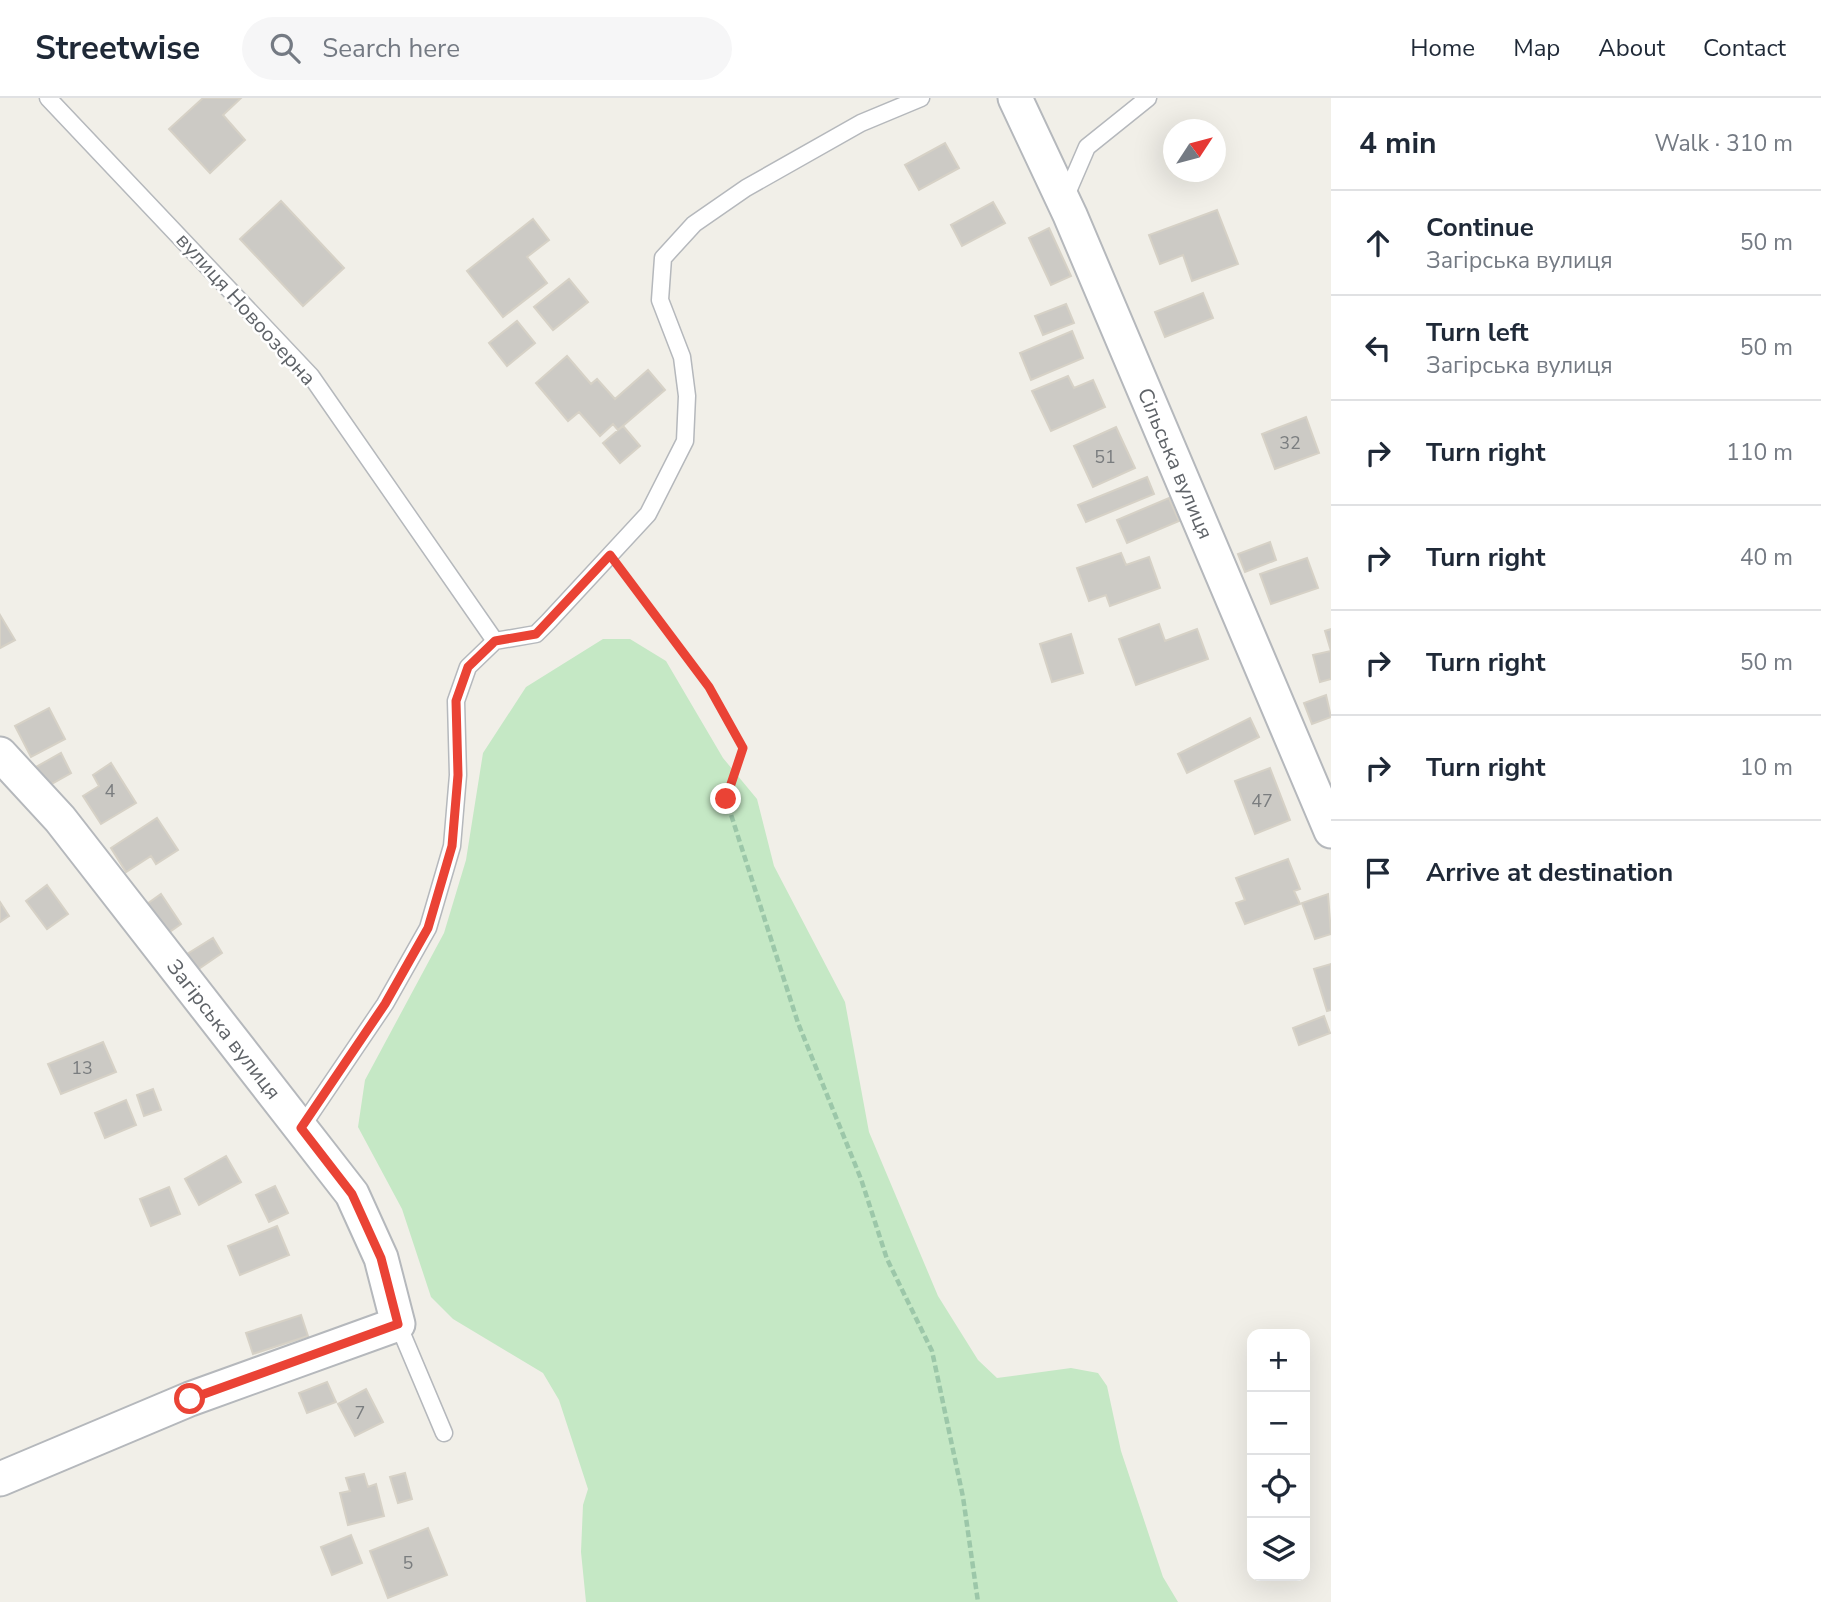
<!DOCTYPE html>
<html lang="en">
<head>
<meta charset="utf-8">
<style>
  :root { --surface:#fff; --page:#f6f6f7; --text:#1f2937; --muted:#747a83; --line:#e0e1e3 }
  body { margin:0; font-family:"Nunito Sans",sans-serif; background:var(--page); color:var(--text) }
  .controls { position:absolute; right:21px; bottom:21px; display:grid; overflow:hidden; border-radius:14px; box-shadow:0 7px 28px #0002 }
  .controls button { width:63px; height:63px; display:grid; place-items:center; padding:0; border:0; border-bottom:2px solid var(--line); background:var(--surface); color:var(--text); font:35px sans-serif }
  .compass { position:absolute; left:1163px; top:21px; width:63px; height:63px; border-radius:50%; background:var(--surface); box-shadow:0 7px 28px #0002; rotate:54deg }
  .stop { position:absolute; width:21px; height:21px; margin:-16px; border:5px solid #ea4335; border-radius:50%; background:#fff }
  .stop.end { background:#ea4335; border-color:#fff; box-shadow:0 2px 7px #0008 }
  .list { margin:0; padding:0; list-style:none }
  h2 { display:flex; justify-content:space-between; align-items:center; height:91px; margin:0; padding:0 28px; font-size:30px }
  h2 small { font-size:23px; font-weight:400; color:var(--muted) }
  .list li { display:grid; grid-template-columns:46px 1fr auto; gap:21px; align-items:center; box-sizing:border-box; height:105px; padding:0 28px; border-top:2px solid var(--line) }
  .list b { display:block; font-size:26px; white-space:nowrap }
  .list p { margin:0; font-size:23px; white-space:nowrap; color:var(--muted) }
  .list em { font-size:23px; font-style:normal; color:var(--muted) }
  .icon { flex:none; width:38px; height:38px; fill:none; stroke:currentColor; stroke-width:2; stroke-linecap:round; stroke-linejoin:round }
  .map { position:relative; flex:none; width:1331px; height:1504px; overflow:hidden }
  header { display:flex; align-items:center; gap:42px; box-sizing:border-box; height:98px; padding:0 35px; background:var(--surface); border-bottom:2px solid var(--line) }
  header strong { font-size:33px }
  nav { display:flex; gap:38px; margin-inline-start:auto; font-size:24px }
  .search { width:490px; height:63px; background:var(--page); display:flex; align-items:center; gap:18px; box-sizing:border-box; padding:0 24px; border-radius:38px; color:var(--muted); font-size:26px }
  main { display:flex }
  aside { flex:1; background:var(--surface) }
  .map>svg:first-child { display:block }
  .green { fill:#c5e8c5 }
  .building { fill:#cccac5; stroke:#d6d1c6; stroke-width:2 }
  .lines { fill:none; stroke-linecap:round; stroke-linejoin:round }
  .service-casing { stroke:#b5b8bc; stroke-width:19 }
  .minor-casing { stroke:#b5b8bc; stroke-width:37 }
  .path { stroke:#9cc7a9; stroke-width:4.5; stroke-dasharray:7 3.5; stroke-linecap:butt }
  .service { stroke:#fff; stroke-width:16 }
  .minor { stroke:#fff; stroke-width:33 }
  .route { stroke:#ea4335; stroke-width:9 }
  .labels { text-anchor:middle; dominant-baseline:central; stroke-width:5; stroke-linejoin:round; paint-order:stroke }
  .number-label { font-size:18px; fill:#7a7d7f }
  .street-label { font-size:21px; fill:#5f6368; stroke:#fff }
</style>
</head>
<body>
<header>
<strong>Streetwise</strong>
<div class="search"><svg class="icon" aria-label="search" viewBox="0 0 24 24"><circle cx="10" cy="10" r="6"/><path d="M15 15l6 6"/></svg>Search here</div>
<nav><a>Home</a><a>Map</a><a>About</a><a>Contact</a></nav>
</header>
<main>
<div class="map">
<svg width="1331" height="1504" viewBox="0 0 1331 1504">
  <rect width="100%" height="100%" fill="#f1efe8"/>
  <path class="green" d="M603 541H630L666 563 723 660 757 701 774 768 845 904 869 1034 938 1198 978 1262 997 1280 1071 1270 1098 1275 1107 1288 1121 1353 1163 1479 1178 1504H586L581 1454 583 1407 588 1391 559 1302 543 1275 453 1221 431 1199 402 1111 358 1029 365 982 444 835 466 762 483 655 526 589Z"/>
  <path class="building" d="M203 0H241L223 17 245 42 210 75 169 31Z
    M945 45 959 70 919 92 905 67Z
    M281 103 344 170 303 208 240 141Z
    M993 104 1005 125 962 148 951 127Z
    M1217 112 1238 166 1192 183 1183 157 1160 166 1149 137Z
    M533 121 549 142 527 159 547 185 503 219 467 173Z
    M1049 130 1071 178 1051 187 1029 140Z
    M569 181 588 204 553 232 534 209Z
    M1203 195 1213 220 1165 239 1155 214Z
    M1066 206 1074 225 1043 237 1035 218Z
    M517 223 535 245 507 268 489 245Z
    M1072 233 1083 260 1031 282 1020 255Z
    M567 258 591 286 597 281 615 301 648 272 665 292 618 332 613 326 600 338 579 314 568 323 536 285Z
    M1068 278 1074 290 1093 282 1105 309 1051 333 1032 293Z
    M1306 319 1319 355 1275 371 1262 336Z
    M623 328 640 348 620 365 603 345Z
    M1116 329 1135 370 1093 389 1074 348Z
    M1147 379 1154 396 1086 424 1078 407Z
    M1169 400 1179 423 1127 445 1117 422Z
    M1270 444 1276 462 1245 474 1238 456Z
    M1121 455 1126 467 1149 459 1160 490 1110 508 1106 497 1089 503 1077 470Z
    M1307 460 1318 490 1271 506 1260 476Z
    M0 517 15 542 0 550Z
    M1159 526 1165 543 1197 531 1208 561 1136 587 1119 541Z
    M1331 531V581L1320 584 1313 557 1331 553 1325 533Z
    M1071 536 1083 575 1052 584 1040 546Z
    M1326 597 1331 619 1312 626 1304 605Z
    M49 610 65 641 31 659 15 628Z
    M1250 620 1259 639 1187 675 1178 656Z
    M61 655 71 675 46 689 36 669Z
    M111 665 136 705 101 726 83 698 99 688 93 677Z
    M1270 670 1290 722 1255 736 1235 683Z
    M157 720 178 752 156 766 151 758 126 774 111 750Z
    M1288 761 1300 791 1294 793 1300 806 1245 826 1236 805 1245 802 1236 780Z
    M47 787 68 816 47 831 26 803Z
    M161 796 181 826 168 835 147 806Z
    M1328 796 1331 836 1315 841 1302 805Z
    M0 804 9 818 0 824Z
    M213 840 222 855 197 872 187 856Z
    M1331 866V912L1327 913 1314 871Z
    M1324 918 1330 935 1299 947 1293 930Z
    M103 944 116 974 61 996 48 966Z
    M153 991 161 1012 144 1018 137 997Z
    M126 1002 136 1027 105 1040 95 1015Z
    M226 1058 241 1084 199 1107 185 1081Z
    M275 1088 288 1115 269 1124 256 1097Z
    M169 1089 180 1116 151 1128 140 1101Z
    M277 1128 289 1157 240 1177 228 1148Z
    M301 1217 308 1238 253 1256 246 1235Z
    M327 1284 336 1304 307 1315 299 1295Z
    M366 1291 383 1324 355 1338 338 1306Z
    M405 1375 412 1401 398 1405 390 1379Z
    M364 1376 368 1389 376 1386 384 1418 348 1427 340 1395 350 1393 346 1380Z
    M428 1430 447 1477 388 1500 370 1453Z
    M351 1437 362 1465 332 1477 321 1449Z"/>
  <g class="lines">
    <g class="service-casing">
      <path id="service" d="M48 0 311 278 495 543
        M1065 100 1087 49 1148 0
        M301 1030 385 906 428 830 452 748 458 677 456 603 468 569 495 543 536 536 548 524 648 416 685 343 687 298 682 259 660 202 663 160 694 126 746 90 861 25 921 0
        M398 1226 444 1335"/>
    </g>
    <g class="minor-casing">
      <g id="minor">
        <path id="s1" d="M1015 0 1070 117 1331 733"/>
        <path id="s2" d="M0 656 60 721 352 1096 381 1160 398 1226 190 1301 0 1381"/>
      </g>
    </g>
    <path class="path" d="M624 474 709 589 743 650 726 701 798 925 861 1081 887 1161 932 1253 963 1399 978 1504"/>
    <use href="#service" class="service"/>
    <use href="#minor" class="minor"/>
  </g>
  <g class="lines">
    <path class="route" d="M190 1301 398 1226 381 1160 352 1096 301 1030 385 906 428 830 452 748 458 677 456 603 468 569 495 543 536 536 610 457 709 589 743 650 726 701"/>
  </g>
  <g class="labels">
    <g class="number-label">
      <text x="1290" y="345">32</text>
      <text x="1105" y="359">51</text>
      <text x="110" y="693">4</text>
      <text x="1262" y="703">47</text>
      <text x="82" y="970">13</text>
      <text x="360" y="1315">7</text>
      <text x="408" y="1465">5</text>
    </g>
    <g class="street-label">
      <text transform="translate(246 211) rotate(48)">вулиця Новоозерна</text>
      <text stroke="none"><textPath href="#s1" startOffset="399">Сільська вулиця</textPath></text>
      <text stroke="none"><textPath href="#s2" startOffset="355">Загірська вулиця</textPath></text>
    </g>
  </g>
</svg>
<div class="controls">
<button>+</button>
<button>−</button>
<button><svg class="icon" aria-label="locate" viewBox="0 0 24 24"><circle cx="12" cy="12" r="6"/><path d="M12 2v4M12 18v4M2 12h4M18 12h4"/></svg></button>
<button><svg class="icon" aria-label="layers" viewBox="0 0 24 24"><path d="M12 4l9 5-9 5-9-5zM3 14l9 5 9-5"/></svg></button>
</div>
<svg class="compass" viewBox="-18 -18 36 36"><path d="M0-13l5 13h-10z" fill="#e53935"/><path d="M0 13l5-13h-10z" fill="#747a83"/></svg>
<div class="stop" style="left:190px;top:1301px"></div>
<div class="stop end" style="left:726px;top:701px"></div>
</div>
<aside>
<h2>4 min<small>Walk · 310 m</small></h2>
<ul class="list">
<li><svg class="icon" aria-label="ahead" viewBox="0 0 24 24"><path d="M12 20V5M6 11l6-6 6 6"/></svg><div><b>Continue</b><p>Загірська вулиця</p></div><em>50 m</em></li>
<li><svg class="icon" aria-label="left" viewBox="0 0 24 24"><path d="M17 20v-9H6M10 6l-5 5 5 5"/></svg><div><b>Turn left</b><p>Загірська вулиця</p></div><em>50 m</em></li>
<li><svg class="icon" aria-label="right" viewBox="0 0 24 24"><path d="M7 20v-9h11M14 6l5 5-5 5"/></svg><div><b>Turn right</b></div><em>110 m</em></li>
<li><svg class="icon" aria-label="right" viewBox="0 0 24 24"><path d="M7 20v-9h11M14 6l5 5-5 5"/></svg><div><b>Turn right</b></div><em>40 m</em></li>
<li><svg class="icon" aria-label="right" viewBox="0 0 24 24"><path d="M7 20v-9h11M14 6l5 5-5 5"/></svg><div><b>Turn right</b></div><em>50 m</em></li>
<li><svg class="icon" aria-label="right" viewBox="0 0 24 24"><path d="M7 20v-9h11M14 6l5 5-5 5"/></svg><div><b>Turn right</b></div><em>10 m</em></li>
<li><svg class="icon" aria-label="arrive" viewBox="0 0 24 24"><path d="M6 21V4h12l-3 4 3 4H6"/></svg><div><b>Arrive at destination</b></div></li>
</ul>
</aside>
</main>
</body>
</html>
